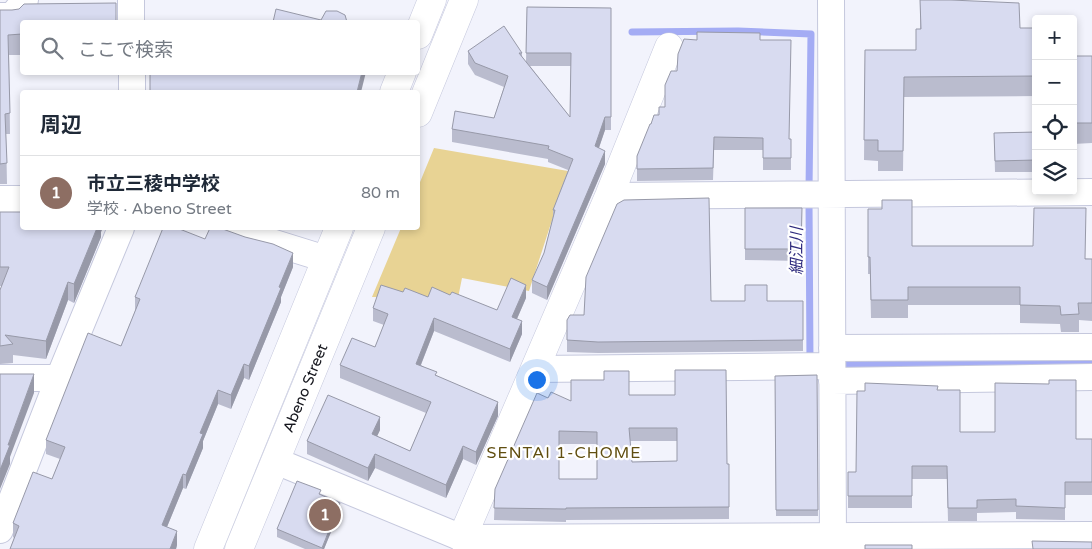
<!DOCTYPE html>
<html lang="ja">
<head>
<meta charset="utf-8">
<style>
  :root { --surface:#fff; --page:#f2f2f3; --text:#1f2937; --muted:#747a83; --line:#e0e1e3; --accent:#b45309 }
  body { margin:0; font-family:"Varela Round","Noto Sans JP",sans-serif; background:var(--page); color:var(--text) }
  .controls { position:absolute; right:15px; top:15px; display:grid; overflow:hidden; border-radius:5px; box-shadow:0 2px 8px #0003 }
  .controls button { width:45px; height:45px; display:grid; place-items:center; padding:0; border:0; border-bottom:1px solid var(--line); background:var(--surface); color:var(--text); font:25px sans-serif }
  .you { position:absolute; left:536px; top:379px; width:18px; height:18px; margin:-12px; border:4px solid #fff; border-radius:50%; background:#1a73e8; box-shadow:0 0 0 8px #1a73e833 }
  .badge { display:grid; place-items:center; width:32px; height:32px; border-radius:50%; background:var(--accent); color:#fff; font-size:16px; font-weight:700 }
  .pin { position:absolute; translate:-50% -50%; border:2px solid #fff; box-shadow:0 1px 5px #0006 }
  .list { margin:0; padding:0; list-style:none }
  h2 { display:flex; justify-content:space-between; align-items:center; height:65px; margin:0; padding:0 20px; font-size:21px }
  h2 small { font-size:16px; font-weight:400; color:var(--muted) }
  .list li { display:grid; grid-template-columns:32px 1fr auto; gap:15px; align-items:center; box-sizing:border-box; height:75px; padding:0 20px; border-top:1px solid var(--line) }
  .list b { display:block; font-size:19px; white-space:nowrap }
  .list p { margin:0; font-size:16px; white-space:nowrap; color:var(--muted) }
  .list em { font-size:16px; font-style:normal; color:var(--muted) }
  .icon { flex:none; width:28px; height:28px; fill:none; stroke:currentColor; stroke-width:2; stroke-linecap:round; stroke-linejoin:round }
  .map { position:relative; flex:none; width:1092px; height:549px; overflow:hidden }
  .search { position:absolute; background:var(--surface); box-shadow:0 2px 8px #0003; left:20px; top:20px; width:400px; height:55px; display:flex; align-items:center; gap:12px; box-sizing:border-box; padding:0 18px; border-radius:5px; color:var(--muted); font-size:19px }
  .panel { position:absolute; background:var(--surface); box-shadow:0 2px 8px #0003; left:20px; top:90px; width:400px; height:140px; border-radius:5px }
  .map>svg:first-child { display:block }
  .green { fill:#e8d394 }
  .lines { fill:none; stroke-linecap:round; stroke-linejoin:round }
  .stream { stroke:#a4acf4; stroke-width:7 }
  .street-casing { stroke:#c5c8dd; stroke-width:28 }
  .secondary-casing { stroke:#c5c8dd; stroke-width:29 }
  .primary-casing { stroke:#c5c8dd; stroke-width:29 }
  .street { stroke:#fff; stroke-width:26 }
  .secondary { stroke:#fff; stroke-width:28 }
  .primary { stroke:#fff; stroke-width:28 }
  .wall { fill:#babcce; fill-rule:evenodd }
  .shaded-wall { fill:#9799a8 }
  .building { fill:#d8dbf0; stroke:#9799a8; fill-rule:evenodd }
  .labels { text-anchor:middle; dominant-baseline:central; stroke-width:4.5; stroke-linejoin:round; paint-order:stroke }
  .street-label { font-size:15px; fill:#15161d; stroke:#fff }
  .water-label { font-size:16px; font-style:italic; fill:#2f2b7d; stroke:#fff }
  .neighbourhood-label { font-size:16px; letter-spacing:1px; fill:#604e10; stroke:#fff }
</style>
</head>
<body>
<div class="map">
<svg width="1092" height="549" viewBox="0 0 1092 549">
  <rect width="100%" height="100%" fill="#f2f3fc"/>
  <path class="green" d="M434 148 568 171 529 291 462 278 458 298 372 297 401 228H418V187Z"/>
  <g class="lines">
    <path class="stream" d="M632 32 738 31 811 34 809 189
      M809 200 810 362
      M837 365 1092 362"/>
    <g class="street-casing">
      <path id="street" d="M131 0V22
        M831 0 833 549
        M0 16H12L25 0
        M132 72V92
        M609 196 1092 192
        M0 199H22
        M226 228 326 259
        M832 348 1092 347
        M536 369 832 366
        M0 378H59
        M832 381 1092 377
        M276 461 462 538 1092 535
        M0 530 59 378 121 228"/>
    </g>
    <g class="secondary-casing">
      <path id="secondary" d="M462 538 609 196 669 47"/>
    </g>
    <g class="primary-casing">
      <g id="primary">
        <path d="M418 35 432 0"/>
        <path d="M394 92 402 72"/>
        <path d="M418 113 464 0"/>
        <path d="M208 549 339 228"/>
        <path id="s1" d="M239 549 371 228"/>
      </g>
    </g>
    <use href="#street" class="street"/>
    <use href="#secondary" class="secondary"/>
    <use href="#primary" class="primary"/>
  </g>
  <path class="wall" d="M920 0 1020 28H1036V96L904 97 903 171H878V161L864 160 865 50H916L920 29Z
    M527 7 611 8V130H605L599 148 605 164 547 300 532 293V280L544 253 553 216V210L568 170 548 162V159L452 142V129L494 118 504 87 475 75 468 64V51L522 53V57L526 62ZM530 66H571L570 117Z
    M0 10H12L22 22V55H9L10 134H6L7 184H0Z
    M760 40 789 139H791V170H763V150H714L713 180 637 181V156L651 124 665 107 677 71Z
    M1073 56H1092V143L1073 144Z
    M1036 132V172H995L994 133Z
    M745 208H802L801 261 745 260Z
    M868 209 912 246 1092 259V321L1079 320V332H1061L1060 324 1020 323V305H908V318H871L870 274H868Z
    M0 212 22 228 101 232V237L74 303 68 300 46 359 13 355V363L0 364V290L2 286H0Z
    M275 228H286L285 230Z
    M205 239 293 267 281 297V302L249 380 244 378 231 409 218 404 203 441V448L186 489 183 488 167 527 177 545 176 549H10L14 538 13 537V523L52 479 60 459 46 454V440L121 346 135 311V297Z
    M403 292 428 297 450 295 497 310 526 298 517 319 522 334 510 362 434 331 421 365 498 416 476 465 463 459 446 498 375 468 368 481 307 454V441L380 430 377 436 410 451 426 413 340 378V365L375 347 384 325 373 321V308Z
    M711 301H803V351L598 353 567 352V320L584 315Z
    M817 375 818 516H776L775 376Z
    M938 390 960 432 1076 439H1092V495H1065V520L1016 519V512L977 513V521H948L947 479H912V508H848V472H856L865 391Z
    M629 395 727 464H729V519L566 520V522L494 520 495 489 548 398 571 401ZM630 441H677V461L632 462ZM559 444H597V479H559Z
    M321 495 340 510 324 549H305L277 537V529Z"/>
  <path class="shaded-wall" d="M362 72H366L361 92H357Z
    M605 117V130L595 159V146Z
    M605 151V164L547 300V287Z
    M97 228H103L101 232V237L74 303V284Z
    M293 253V267L281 297V302L249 380V366L279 287Z
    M68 282V300L46 359V341Z
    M526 285V298L512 330V317Z
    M434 318V331L416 377V364Z
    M522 321V334L510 362V349Z
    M244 364V378L231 409V395Z
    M34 374V393L10 457V464L0 489V470L8 445Z
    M218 390V404L203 441V448L186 489V475L200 433Z
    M498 402V416L476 465V452Z
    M380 417V430L372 447V434Z
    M463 446V459L446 498V485Z
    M375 454V468L368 481V468Z
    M183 474V488L162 539V525Z
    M340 503V510L324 549H322Z
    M177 531V545L176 549H170Z"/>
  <path class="building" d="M920 0H951L1019 3 1020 28H1036V76L904 77 903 151H878V140H864L865 50H916V29H921Z
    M116 3V22H22V34L8 35 10 113 5 114 7 163 0 164V10H12L19 9 24 4Z
    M527 7 611 8V117H605L595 146 605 151 547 287 532 280 544 253 555 210H553L573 159 548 149 549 146 452 129 455 111 494 118 508 76 475 63 468 51 504 26 522 53H519L570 117 571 53H526Z
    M276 9 321 20 326 11H337L345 15 347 22H273Z
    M697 32 760 33V40H791L789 139H791V158H763V138L714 137 713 168 637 169V156L650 124H651L654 115H659V107H665V85L671 71H677L678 54 684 39 697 40Z
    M1073 56H1092V123H1073Z
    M150 72H362L357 92H150Z
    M1036 132V160L995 161 994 133Z
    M709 198 711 301H745V285H767V301H803V340L598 342 567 340V320L570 315H584L586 277 617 204 624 200Z
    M882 200H912V246H1033L1034 208H1086L1085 259H1092V303H1078L1079 314 1061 315 1060 306 1020 305V287H908V300H871L870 257H868V209H882Z
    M745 208H802L801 249H745Z
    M0 212H22V228H97L74 284 68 282 46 341 5 335 13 344 0 346V290L9 267H0Z
    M163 228H177L205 239 210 228H220L245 237 273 244 293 253 279 287 281 288 249 366 244 364 231 395 218 390 200 433 203 434 186 475 183 474 162 525 177 531 170 549H10L19 526 13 523 33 472 52 479 65 447 46 440 88 333 121 346 140 299 135 297Z
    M511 278 526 285 512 317 522 321 510 349 434 318 416 364 437 372 435 375 498 402 476 452 463 446 446 485 375 454 368 468 307 441 328 395 380 417 372 434 410 451 431 402 340 365 352 338 375 347 388 314 373 308 381 285 403 292 405 288 428 297 432 287 450 295 452 292 497 310Z
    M675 370H726L727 464H729V507L566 508V509L494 508 495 489 537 393 548 398 551 392 571 401V380H604V371H629V395H675ZM629 428H677V461L632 462ZM559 431 597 432V479H559Z
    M0 374H34L8 445H10L0 470Z
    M817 375 818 510H776L775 376Z
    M1049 380H1076V439H1092V482H1065V508L1016 506V499L977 500V508H948L947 466H912V496H848V472H856L857 391H865V383L938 386 937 390H960V432H995V383L1049 384Z
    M297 481 321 490 319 494 340 503 322 548 277 529Z
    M1032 541 1092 542V549H1033Z
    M865 545H912V549H865Z"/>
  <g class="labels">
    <g class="street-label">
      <text stroke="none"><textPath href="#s1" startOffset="174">Abeno Street</textPath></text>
    </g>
    <g class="water-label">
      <text transform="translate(797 251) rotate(-90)">細江川</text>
    </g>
    <g class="neighbourhood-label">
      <text x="564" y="453">SENTAI 1-CHOME</text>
    </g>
  </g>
</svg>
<div class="controls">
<button>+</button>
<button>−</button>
<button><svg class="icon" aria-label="locate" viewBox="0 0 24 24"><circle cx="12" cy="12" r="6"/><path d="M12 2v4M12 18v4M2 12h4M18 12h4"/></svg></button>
<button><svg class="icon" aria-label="layers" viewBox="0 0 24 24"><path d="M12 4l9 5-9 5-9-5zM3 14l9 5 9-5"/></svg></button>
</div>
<div class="you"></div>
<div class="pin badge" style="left:325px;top:515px;background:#8d6e63">1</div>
<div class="search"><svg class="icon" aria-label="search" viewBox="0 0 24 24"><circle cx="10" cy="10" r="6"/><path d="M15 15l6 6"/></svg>ここで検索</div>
<section class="panel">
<h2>周辺<small></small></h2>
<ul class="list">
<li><span class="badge" style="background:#8d6e63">1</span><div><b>市立三稜中学校</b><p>学校 · Abeno Street</p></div><em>80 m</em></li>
</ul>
</section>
</div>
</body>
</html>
